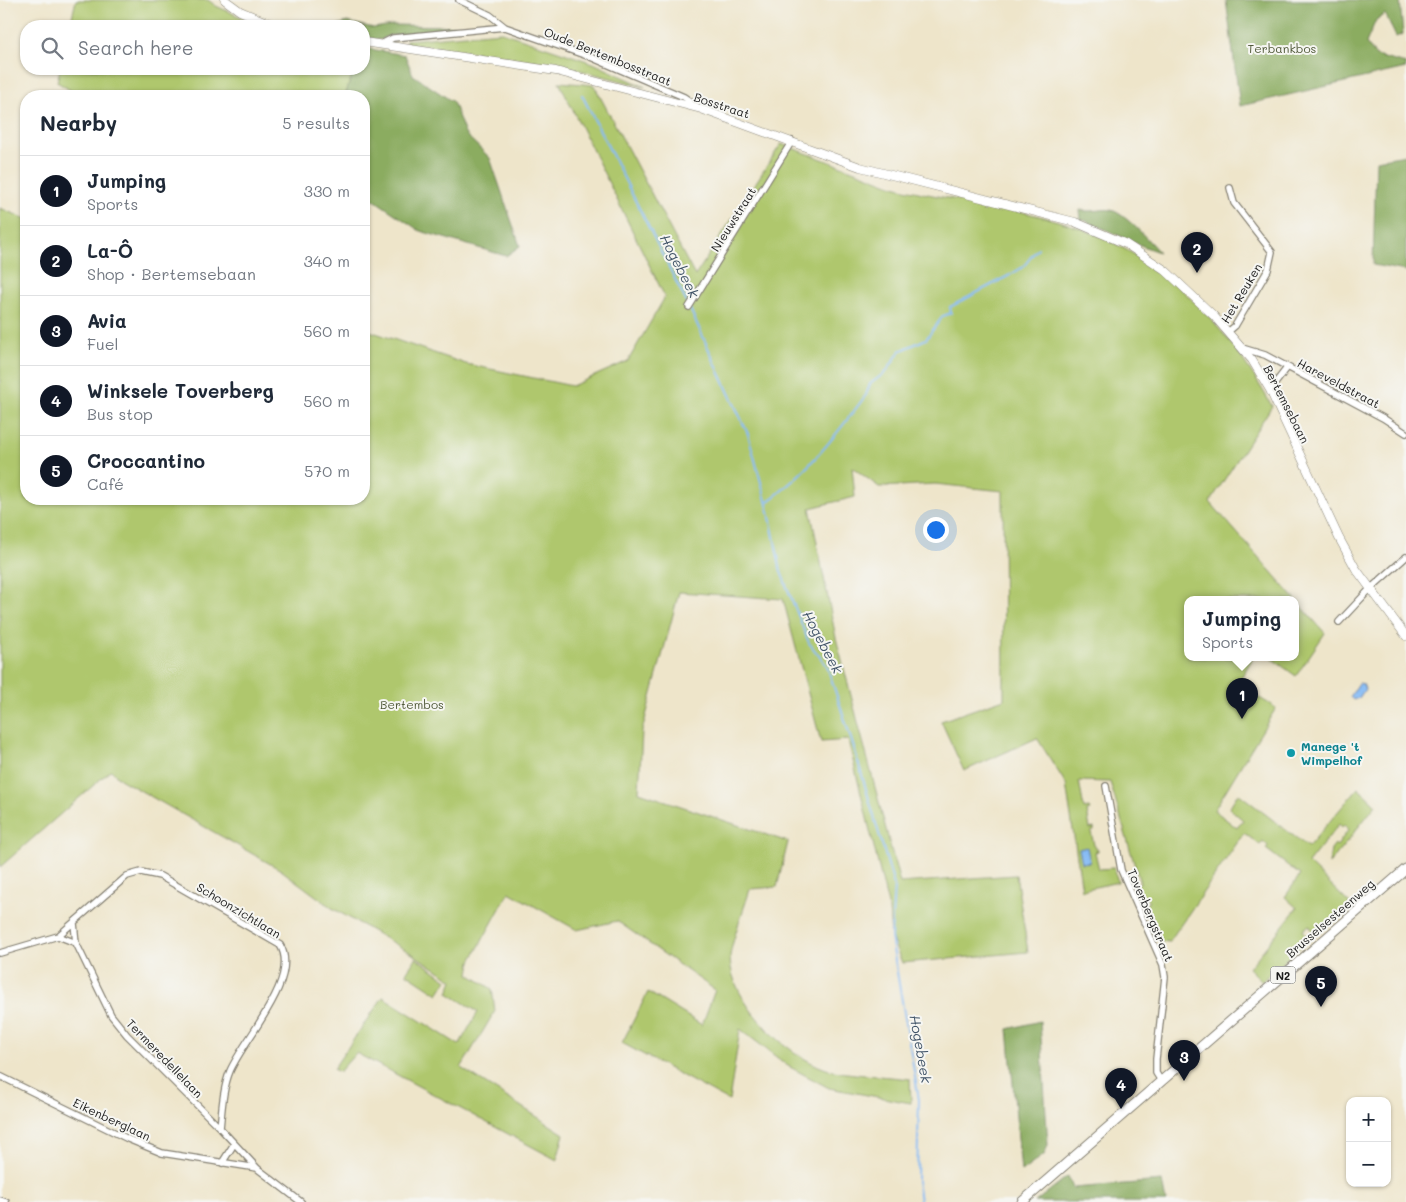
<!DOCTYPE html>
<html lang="en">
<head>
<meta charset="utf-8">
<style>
  :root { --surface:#fff; --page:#f2f2f3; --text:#1f2937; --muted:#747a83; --line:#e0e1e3; --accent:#111827 }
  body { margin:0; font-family:Mali,sans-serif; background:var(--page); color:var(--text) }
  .controls { position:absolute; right:15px; bottom:15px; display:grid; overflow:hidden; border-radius:10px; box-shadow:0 1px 4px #0004 }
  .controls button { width:45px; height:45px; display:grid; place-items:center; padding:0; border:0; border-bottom:1px solid var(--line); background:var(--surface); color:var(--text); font:25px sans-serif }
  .you { position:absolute; left:935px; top:529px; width:18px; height:18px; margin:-12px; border:4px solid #fff; border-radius:50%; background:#1a73e8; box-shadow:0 0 0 8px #1a73e833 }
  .badge { display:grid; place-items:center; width:32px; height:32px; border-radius:50%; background:var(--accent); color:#fff; font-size:16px; font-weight:700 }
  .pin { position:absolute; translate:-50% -41px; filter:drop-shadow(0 1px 2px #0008) }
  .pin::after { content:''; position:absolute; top:26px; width:18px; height:15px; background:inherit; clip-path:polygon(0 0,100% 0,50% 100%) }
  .popup { position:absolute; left:1184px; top:596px; width:115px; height:65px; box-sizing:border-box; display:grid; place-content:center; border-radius:10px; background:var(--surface); filter:drop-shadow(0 1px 4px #0005); font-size:16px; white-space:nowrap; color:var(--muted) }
  .popup b { font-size:19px; color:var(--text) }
  .popup::after { content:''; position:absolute; left:50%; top:100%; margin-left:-10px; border:10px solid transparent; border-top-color:var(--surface) }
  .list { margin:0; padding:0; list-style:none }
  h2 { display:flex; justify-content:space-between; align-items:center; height:65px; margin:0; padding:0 20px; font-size:21px }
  h2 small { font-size:16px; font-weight:400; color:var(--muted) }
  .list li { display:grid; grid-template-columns:32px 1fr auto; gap:15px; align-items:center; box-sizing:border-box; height:70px; padding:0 20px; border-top:1px solid var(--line) }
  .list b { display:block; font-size:19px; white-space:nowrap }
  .list p { margin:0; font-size:16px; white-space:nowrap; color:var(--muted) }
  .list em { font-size:16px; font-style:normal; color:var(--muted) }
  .icon { flex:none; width:28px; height:28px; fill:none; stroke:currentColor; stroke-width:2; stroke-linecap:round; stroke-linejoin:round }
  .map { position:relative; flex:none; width:1406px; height:1202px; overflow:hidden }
  .search { position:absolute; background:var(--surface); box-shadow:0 1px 4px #0004; left:20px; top:20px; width:350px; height:55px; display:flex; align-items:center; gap:12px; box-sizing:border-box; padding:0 18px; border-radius:20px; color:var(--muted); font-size:19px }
  .panel { position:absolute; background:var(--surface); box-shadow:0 1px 4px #0004; left:20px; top:90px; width:350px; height:415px; border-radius:20px }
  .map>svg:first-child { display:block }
  .green { fill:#afc76d; stroke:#667244 }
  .forest { fill:#8bac60; stroke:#54643e }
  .water { fill:#86bbf5; stroke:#516c88 }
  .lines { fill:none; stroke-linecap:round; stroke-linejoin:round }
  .stream { stroke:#86bbf5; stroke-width:2 }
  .minor-casing { stroke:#858073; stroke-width:8 }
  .tertiary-casing { stroke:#858073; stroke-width:9 }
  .primary-casing { stroke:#858073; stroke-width:11 }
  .minor { stroke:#fff; stroke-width:5.5 }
  .tertiary { stroke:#fff; stroke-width:8 }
  .primary { stroke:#fff; stroke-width:9 }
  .culture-dot { fill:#0f9aa8; stroke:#f6f6f2; stroke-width:2 }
  .labels { text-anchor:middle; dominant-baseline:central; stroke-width:4; stroke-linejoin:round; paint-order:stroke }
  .shield { fill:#f6f6f2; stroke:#5d5d5c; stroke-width:1 }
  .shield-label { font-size:11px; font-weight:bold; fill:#1c1c1c }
  .park-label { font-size:12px; fill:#4f5838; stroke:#f6f6f2 }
  .street-label { font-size:12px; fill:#1c1c1c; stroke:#f6f6f2 }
  .culture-label { font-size:12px; font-weight:bold; fill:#0d838f; stroke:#f6f6f2; text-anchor:start }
  .water-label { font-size:14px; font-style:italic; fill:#415468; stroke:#f6f6f2 }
</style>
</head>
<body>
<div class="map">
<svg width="1406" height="1202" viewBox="0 0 1406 1202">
  <rect width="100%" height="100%" fill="#f6f6f2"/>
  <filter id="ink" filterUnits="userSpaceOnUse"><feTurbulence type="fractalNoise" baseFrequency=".02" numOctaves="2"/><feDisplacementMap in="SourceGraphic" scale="10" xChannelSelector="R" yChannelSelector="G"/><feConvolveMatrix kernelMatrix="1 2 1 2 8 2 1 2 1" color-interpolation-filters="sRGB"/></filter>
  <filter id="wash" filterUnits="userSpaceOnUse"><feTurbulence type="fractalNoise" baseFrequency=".0096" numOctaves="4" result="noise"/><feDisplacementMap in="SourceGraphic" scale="20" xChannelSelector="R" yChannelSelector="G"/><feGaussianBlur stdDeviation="1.12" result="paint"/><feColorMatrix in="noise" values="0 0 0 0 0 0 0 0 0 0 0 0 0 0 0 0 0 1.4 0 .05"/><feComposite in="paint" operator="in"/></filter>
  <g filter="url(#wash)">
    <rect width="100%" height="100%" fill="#eee5ca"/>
    <path class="green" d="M76 0H208L216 6 261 26H70Z
      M502 32 593 63 645 87 556 64 406 43V40Z
      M60 69H354L345 96H80L57 82Z
      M559 82 594 85 695 276 781 144C808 154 836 164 863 174 877 179 891 186 905 189 958 202 1013 207 1065 223 1160 253 1224 321 1272 406L1210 502 1296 600H1188V658H1253L1237 684 1276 708 1214 810 1237 828 1243 820 1229 808 1238 793 1308 847 1358 788 1376 805 1329 864 1331 849 1335 844 1337 846 1349 829 1344 825 1342 827 1339 824 1308 863 1350 904 1315 934 1309 925 1303 930 1309 939 1262 981 1249 968 1297 908 1285 897 1300 875 1266 849 1268 846 1263 841 1260 845 1244 833 1169 942 1160 941 1142 906 1148 903V899L1139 898 1133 885 1140 883 1110 782 1079 781 1084 809 1089 808 1090 810 1087 811 1090 829 1094 828V831L1091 832 1095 849H1098V851L1095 852 1099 869 1114 868 1118 882 1082 890 1066 784 1037 738 964 771 941 721 1004 699 1003 491 935 484 879 487 852 467 855 497 810 508 836 638 900 883 1016 875 1028 952 902 963 891 937 889 909 848 740 821 742 783 599 679 592 642 731 639 792 788 842 777 887 750 889C746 903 730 946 730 958 731 1003 786 1055 826 1069 846 1075 887 1076 910 1079L911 1103 829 1088 788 1066 740 1029 729 1101 622 1043 648 992 702 1025 715 990 617 921 577 930 509 892 471 961 469 974 492 989 495 1011 461 1068 564 1134 557 1160 356 1053 339 1072 333 1069 383 997 459 1045 478 1012 448 993 453 980 411 953 332 908 281 870 120 779 111 770 0 867V208L26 219V499H364V329L466 364 572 386 628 361 665 297Z
      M1296 600 1325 633 1296 676 1271 658H1296Z
      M416 958 447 980 438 994 406 973Z"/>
    <path class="forest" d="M1226 0H1400L1403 34 1396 37 1385 14 1376 20 1366 43 1376 56 1406 64V68L1240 106Z
      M347 22 374 28 392 25 454 26V29L388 36 381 40 364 38V26H335Z
      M364 48 405 55 413 75 453 102 465 134 490 158 520 246 506 256 420 231 364 193V96H345L354 69H364Z
      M1406 155V271L1373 265 1376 160Z
      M1080 210C1092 213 1104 208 1111 210 1126 214 1148 240 1159 252 1132 243 1107 229 1081 219Z
      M1040 1021 1048 1145 1044 1155 1021 1172 1008 1029Z
      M1068 1176 1073 1188 1162 1181 1166 1202H1035Z"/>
    <path class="water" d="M1359 683 1363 684 1365 689 1359 698 1353 700 1350 697Z
      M1087 847 1090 862 1082 863 1079 849Z"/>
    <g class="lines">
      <path class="stream" d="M582 95 688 305
        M690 309 748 434 769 512 781 572 809 643 827 666 854 748 894 885 891 937 919 1100 917 1180 920 1202
        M767 502C806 474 837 434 866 395L870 384 886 372 900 351 926 339 943 316 951 313 950 307 1010 275 1023 267 1038 248"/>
    </g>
  </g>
  <g filter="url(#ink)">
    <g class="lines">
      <g class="minor-casing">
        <path id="minor" d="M459 0 490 15 505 27 593 58 684 97 698 107
          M381 44 393 38 505 27
          M689 307 792 141
          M1229 331 1235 326 1268 270 1272 252 1234 203 1230 188
          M1242 348 1265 355 1383 418 1406 433
          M1270 390 1287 368
          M1339 622 1370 589 1406 557
          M1106 786 1121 870 1163 965 1165 977 1156 1059V1073L1161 1081
          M74 923 76 943 111 1015 127 1035 220 1128
          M58 936 76 943
          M0 953 58 936 127 876 141 872 160 876 280 945C301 978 244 1039 230 1071 223 1088 222 1109 220 1128L258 1169 301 1202
          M0 1076 128 1139 162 1153 257 1168
          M222 1163 234 1144
          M0 1200 6 1202"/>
      </g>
      <g class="tertiary-casing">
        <path id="tertiary" d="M225 0 240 11 276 26
          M364 42 556 71 701 109 860 167 1075 222 1126 244 1165 270 1213 315 1252 360 1270 390 1339 538 1356 569 1406 636"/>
      </g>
      <g class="primary-casing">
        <path id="primary" d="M1022 1202 1406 869"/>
      </g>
      <use href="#minor" class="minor"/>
      <use href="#tertiary" class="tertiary"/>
      <use href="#primary" class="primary"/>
    </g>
  </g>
  <circle class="culture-dot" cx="1291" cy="753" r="5"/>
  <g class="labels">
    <rect class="shield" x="1270.5" y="966.5" width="25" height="17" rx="4"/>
    <g class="shield-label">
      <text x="1283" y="975">N2</text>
    </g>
    <g class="park-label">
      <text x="1282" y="48">Terbankbos</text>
      <text x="412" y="704">Bertembos</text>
    </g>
    <g class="street-label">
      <text transform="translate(608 56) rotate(22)">Oude Bertembosstraat</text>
      <text transform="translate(722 105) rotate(18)">Bosstraat</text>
      <text transform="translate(733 219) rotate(-58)">Nieuwstraat</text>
      <text transform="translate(1241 293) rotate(-59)">Het Reuken</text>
      <text transform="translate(1339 383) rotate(28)">Hareveldstraat</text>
      <text transform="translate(1287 404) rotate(63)">Bertemsebaan</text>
      <text transform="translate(239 910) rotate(31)">Schoonzichtlaan</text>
      <text transform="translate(1151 915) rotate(67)">Toverbergstraat</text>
      <text transform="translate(1330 918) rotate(-41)">Brusselsesteenweg</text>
      <text transform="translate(165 1058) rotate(46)">Termeredellelaan</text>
      <text transform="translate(112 1119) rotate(25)">Eikenberglaan</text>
    </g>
    <g class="culture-label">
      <text x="1301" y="746">Manege 't<tspan x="1301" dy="14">Wimpelhof</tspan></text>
    </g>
    <g class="water-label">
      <text transform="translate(680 266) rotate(63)">Hogebeek</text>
      <text transform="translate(823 642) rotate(62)">Hogebeek</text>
      <text transform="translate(921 1049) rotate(80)">Hogebeek</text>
    </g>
  </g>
</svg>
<div class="controls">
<button>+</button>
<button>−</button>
</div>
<div class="you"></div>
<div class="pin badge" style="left:1242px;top:719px">1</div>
<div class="popup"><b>Jumping</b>Sports</div>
<div class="pin badge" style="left:1197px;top:273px">2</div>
<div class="pin badge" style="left:1184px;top:1081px">3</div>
<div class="pin badge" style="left:1121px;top:1109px">4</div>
<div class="pin badge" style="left:1321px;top:1007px">5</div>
<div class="search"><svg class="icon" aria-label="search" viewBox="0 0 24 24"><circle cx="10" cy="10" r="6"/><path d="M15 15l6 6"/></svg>Search here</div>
<section class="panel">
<h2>Nearby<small>5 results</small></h2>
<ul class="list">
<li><span class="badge">1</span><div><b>Jumping</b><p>Sports</p></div><em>330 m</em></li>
<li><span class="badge">2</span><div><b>La-Ô</b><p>Shop · Bertemsebaan</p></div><em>340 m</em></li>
<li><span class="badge">3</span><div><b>Avia</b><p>Fuel</p></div><em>560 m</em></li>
<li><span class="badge">4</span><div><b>Winksele Toverberg</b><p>Bus stop</p></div><em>560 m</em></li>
<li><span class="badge">5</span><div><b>Croccantino</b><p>Café</p></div><em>570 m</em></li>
</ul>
</section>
</div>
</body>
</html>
